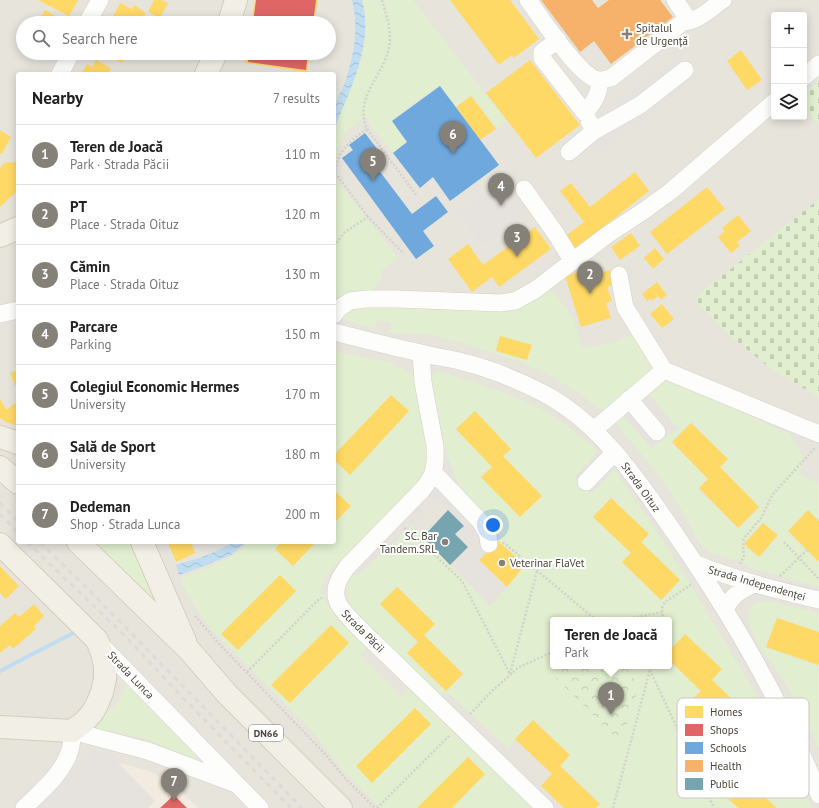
<!DOCTYPE html>
<html lang="en">
<head>
<meta charset="utf-8">
<style>
  :root { --surface:#fff; --page:#f2f2f2; --text:#222; --muted:#767676; --line:#e0e0e0; --accent:#868178 }
  body { margin:0; font-family:"PT Sans",sans-serif; background:var(--page); color:var(--text) }
  .controls { position:absolute; right:12px; top:12px; display:grid; overflow:hidden; border-radius:4px; box-shadow:0 2px 10px #0003 }
  .controls button { width:36px; height:36px; display:grid; place-items:center; padding:0; border:0; border-bottom:1px solid var(--line); background:var(--surface); color:var(--text); font:20px sans-serif }
  .you { position:absolute; left:493px; top:525px; width:14px; height:14px; margin:-10px; border:3px solid #fff; border-radius:50%; background:#1a73e8; box-shadow:0 0 0 6px #1a73e833 }
  .badge { display:grid; place-items:center; width:26px; height:26px; border-radius:50%; background:var(--accent); color:#fff; font-size:13px; font-weight:700 }
  .pin { position:absolute; translate:-50% -33px; filter:drop-shadow(0 1px 2px #0008) }
  .pin::after { content:''; position:absolute; top:21px; width:14px; height:12px; background:inherit; clip-path:polygon(0 0,100% 0,50% 100%) }
  .popup { position:absolute; left:550px; top:617px; width:122px; height:52px; box-sizing:border-box; display:grid; place-content:center; border-radius:4px; background:var(--surface); filter:drop-shadow(0 1px 3px #0005); font-size:13px; white-space:nowrap; color:var(--muted) }
  .popup b { font-size:15px; color:var(--text) }
  .popup::after { content:''; position:absolute; left:50%; top:100%; margin-left:-8px; border:8px solid transparent; border-top-color:var(--surface) }
  .list { margin:0; padding:0; list-style:none }
  h2 { display:flex; justify-content:space-between; align-items:center; height:52px; margin:0; padding:0 16px; font-size:17px }
  h2 small { font-size:13px; font-weight:400; color:var(--muted) }
  .list li { display:grid; grid-template-columns:26px 1fr auto; gap:12px; align-items:center; box-sizing:border-box; height:60px; padding:0 16px; border-top:1px solid var(--line) }
  .list b { display:block; font-size:15px; white-space:nowrap }
  .list p { margin:0; font-size:13px; white-space:nowrap; color:var(--muted) }
  .list em { font-size:13px; font-style:normal; color:var(--muted) }
  .icon { flex:none; width:22px; height:22px; fill:none; stroke:currentColor; stroke-width:2; stroke-linecap:round; stroke-linejoin:round }
  .map { position:relative; flex:none; width:819px; height:808px; overflow:hidden }
  .search { position:absolute; background:var(--surface); box-shadow:0 2px 10px #0003; left:16px; top:16px; width:320px; height:44px; display:flex; align-items:center; gap:10px; box-sizing:border-box; padding:0 14px; border-radius:22px; color:var(--muted); font-size:15px }
  .panel { position:absolute; background:var(--surface); box-shadow:0 2px 10px #0003; left:16px; top:72px; width:320px; height:472px; border-radius:4px }
  .map>svg:first-child { display:block }
  .residential { fill:#e7e4dc; fill-rule:evenodd }
  .commercial { fill:#f3ebdf }
  .grass { fill:#e1eecf; fill-rule:evenodd }
  .cemetery { fill:url(#cemetery-stones) }
  .park { fill:url(#park-crowns) }
  .parking { fill:#e6e3df }
  .water { fill:url(#water-waves) }
  .homes { fill:#ffd966 }
  .shops { fill:#e06666 }
  .schools { fill:#6fa8dc }
  .health { fill:#f6b26b }
  .public { fill:#76a5af }
  .lines { fill:none; stroke-linecap:round; stroke-linejoin:round }
  .stream { stroke:#c0ddf1; stroke-width:4 }
  .minor-casing { stroke:#d2d0cb; stroke-width:18 }
  .major-casing { stroke:#d6cebb; stroke-width:24 }
  .path { stroke:#d3d2cc; stroke-width:2.5; stroke-dasharray:2 2; stroke-linecap:butt }
  .minor { stroke:#fdfdfc; stroke-width:17 }
  .major { stroke:#f2efe6; stroke-width:22 }
  .rail { stroke:#dbdbda; stroke-width:3; stroke-dasharray:5 5; stroke-linecap:butt }
  .poi-dot { fill:#868178; stroke:#fff; stroke-width:1.5 }
  .labels { text-anchor:middle; dominant-baseline:central; stroke-width:4; stroke-linejoin:round; paint-order:stroke }
  .shield { fill:#fff; stroke:#817c74; stroke-width:1 }
  .shield-label { font-size:10px; font-weight:bold; fill:#4b4439 }
  .poi-label { font-size:11px; fill:#4b4439; stroke:#fff; text-anchor:start }
  .street-label { font-size:11px; fill:#4b4439; stroke:#fff }
  .key { fill:#fff; stroke:#c9c7c4; stroke-width:1 }
  .key-label { font-size:11px; fill:#4b4439 }
</style>
</head>
<body>
<div class="map">
<svg width="819" height="808" viewBox="0 0 819 808">
  <defs>
    <pattern id="cemetery-stones" width="16" height="16" patternUnits="userSpaceOnUse"><rect width="16" height="16" fill="#e1eecf"/><path d="M2 7V4a2 2 0 0 1 4 0v3zM10 15v-3a2 2 0 0 1 4 0v3z" fill="#c3cdb2"/></pattern>
    <pattern id="park-crowns" width="20" height="18" patternUnits="userSpaceOnUse"><rect width="20" height="18" fill="#e1eecf"/><path d="M2 6a3 3 0 1 1 6 0M12 15a3 3 0 1 1 6 0" fill="none" stroke="#c3cdb2"/></pattern>
    <pattern id="water-waves" width="16" height="10" patternUnits="userSpaceOnUse"><rect width="16" height="10" fill="#c0ddf1"/><path d="M0 5q4-4 8 0t8 0" fill="none" stroke="#a6bfcf"/></pattern>
  </defs>
  <rect width="100%" height="100%" fill="#f4f2ee"/>
  <path class="residential" d="M0 0H819V808H0ZM774 15H804V117H774ZM23 23H329V53H23ZM18 74H334V542H18ZM553 620H669V666H553Z"/>
  <path class="commercial" d="M101 758 150 771 178 788 198 808H50Z"/>
  <path class="grass" d="M362 0H413L507 121 496 128 472 96 456 107 439 85 391 121 407 142 393 153 370 125 367 118C343 127 341 140 334 163 334 153 332 139 335 129 348 85 375 49 362 0Z
    M334 174 336 179 399 259 382 269 381 279 372 290 347 296 334 306Z
    M549 287 572 315 582 348 611 343 635 334 655 368 601 411 581 394 549 375 520 362 442 337 424 334 389 333 391 322 377 321 374 328 342 319 345 314 358 306 461 307Z
    M334 351 392 363 413 375 418 387 429 449 425 472 417 484 326 575 320 591 333 613 358 640 362 636 371 646 360 655 401 696 411 685 537 808H380L341 769 327 750 313 732 211 629C198 613 187 597 180 577L210 567 234 555 249 542H334Z
    M440 371C476 383 513 394 547 412 565 422 582 438 598 451L575 477 591 493 614 470C655 526 691 584 726 644 757 696 790 750 811 808H776L737 774 721 792 738 808H596L600 803 561 766 570 755 534 720 508 748 446 691 464 674 424 635 435 624 398 587 380 604 417 642 407 653 446 692 441 696 361 620 353 610 349 601 346 592V584L350 570 357 576 412 525 463 578 479 560 507 587 525 565 498 541 501 538 474 511 462 495 437 431 427 383 431 376 436 372ZM611 498 649 534 641 542 680 580 662 600 622 562 631 553 593 516ZM553 620H669V651L686 635 722 669 712 680 753 720 731 741 690 703 701 690 669 660V666H625L639 686 620 742 544 666 553 661Z
    M665 377 789 434 803 456 800 474 819 484V521L808 510 788 532 819 563V587L752 568 739 561 710 553 701 545 672 494 655 471 616 423 624 416 652 448 677 428 648 392ZM691 422 728 459 720 468 759 507 739 528 698 489 708 479 671 442ZM763 522 778 536 759 557 744 544Z
    M86 542H136L167 613Z
    M763 601 774 602 819 613V632L777 618 766 647 819 666V748C808 725 797 704 784 682 771 661 749 638 747 612L754 604Z
    M125 674 211 768 146 739 90 727C101 718 120 705 124 690 125 685 125 679 125 674Z"/>
  <path class="cemetery" d="M819 81V125L804 108V94Z
    M819 199V397L771 369 722 329 694 298Z"/>
  <path class="park" d="M553 662V666H625L639 686 621 743 544 666Z"/>
  <path class="parking" d="M681 53 699 77 596 155 589 145 592 120Z
    M517 169 541 202 482 246 457 213Z
    M648 394 677 428 652 448 624 417Z
    M598 451 613 470 591 492 575 477Z
    M447 457 462 495 475 513 501 538 479 560 507 587 490 606 450 564 468 547 455 534 463 526 437 498 412 525 402 514 439 461Z
    M392 528 400 537 357 575 349 568Z
    M107 751 155 801 148 808H34L92 752Z"/>
  <path class="water" d="M352 0H362C374 45 350 89 334 130 334 123 333 115 334 108 336 99 342 91 345 82 354 56 359 27 352 0Z
    M235 542H247L231 555 204 566 179 575 176 565 208 555Z"/>
  <path class="homes" d="M38 0H78L69 16Z
    M154 0H161L168 3 160 18 148 12Z
    M255 0H318L314 23H251Z
    M450 0H510L539 39 514 58 512 55 499 65Z
    M120 3 132 9 134 5 146 13 139 23H110Z
    M45 10 61 19 58 23H38Z
    M741 50 762 80 747 90 727 61Z
    M103 53H128L122 63Z
    M247 53H310L307 72 245 63Z
    M96 60 111 68 108 74H81L87 64 92 67Z
    M530 60 580 125 536 158 486 93Z
    M471 96 496 129 480 140 456 107Z
    M0 130 11 137 2 154 0 153Z
    M18 160V193L16 192 0 207V169L2 165 7 162 13 163Z
    M635 172 649 191 574 250 564 237 584 222 560 191 571 183 590 207Z
    M707 187 725 209 667 254 650 232Z
    M738 215 751 231 737 242 740 246 731 253 718 237 725 231 722 228Z
    M535 227 551 249 499 287 492 277 472 292 448 259 468 244 483 265Z
    M631 233 640 246 620 260 611 247Z
    M655 248 664 259 653 269 644 258Z
    M594 267 596 274 611 270 616 284 607 287 612 301 606 303 611 318 581 327 565 276Z
    M657 282 667 295 661 300 658 296 652 301 650 299 647 301 642 294Z
    M662 304 674 319 662 328 650 314Z
    M500 336 532 345 527 360 496 351Z
    M18 370V392L10 373Z
    M391 395 409 411 350 475 334 460V455Z
    M0 399 7 410 15 403 18 407V426L6 422 0 418Z
    M475 411 511 449 503 456 542 496 520 517 481 477 492 467 456 429Z
    M691 423 728 459 720 467 759 507 738 528 699 488 708 479 672 442Z
    M334 490 351 506 334 523Z
    M611 498 649 534 641 542 680 580 661 600 622 562 631 553 593 517Z
    M808 510 819 521V562L788 531Z
    M763 523 778 535 759 557 744 544Z
    M498 541 525 565 507 587 479 560Z
    M168 542H191L195 553 176 562Z
    M281 542H316L293 566 275 549Z
    M0 566 19 586 6 599 0 593Z
    M280 575 296 591 238 650 221 634Z
    M397 587 435 624 424 635 463 674 446 691 407 653 418 642 380 604Z
    M34 604 44 616 34 626 36 629 13 649 10 645 0 653V626L15 613 19 617Z
    M777 618 819 632V665L766 647Z
    M331 625 349 643 290 703 271 685Z
    M685 634 722 669 712 680 753 719 731 742 690 702 701 691 669 660V651Z
    M415 708 431 724 372 783 356 766Z
    M533 720 570 755 560 766 600 804 596 808H564L541 786 552 774 515 739Z
    M468 757 485 774 452 808H417Z
    M738 773 777 808H738L721 792Z"/>
  <path class="shops" d="M256 0H316L313 23H253Z
    M249 53H308L306 70 248 62Z
    M174 795 187 808H160Z"/>
  <path class="schools" d="M440 86 499 165 450 201 433 177 420 188 393 153 407 142 392 121Z
    M365 133 384 158 375 165 412 214 436 196 448 212 423 231 434 246 416 259 342 158 353 150 349 145Z"/>
  <path class="health" d="M541 0H592L598 8 609 0H660L673 17 611 64 594 41 580 52Z"/>
  <path class="public" d="M448 510 464 526 455 534 468 547 450 565 423 537Z"/>
  <g class="lines">
    <path class="stream" d="M0 671 77 631"/>
    <g class="minor-casing">
      <path id="minor" d="M528 0C541 17 580 78 599 80 603 81 608 78 611 78L683 22 686 16 675 0
        M683 22C698 22 711 8 723 0
        M87 23 100 0
        M558 40 542 52V58L585 113C594 102 599 95 600 80
        M60 74 71 53
        M804 77 819 64
        M594 131 640 105 685 70
        M569 152 594 131 589 121
        M524 189 556 234 573 262
        M619 275 625 307 664 370 819 434
        M0 314 18 310
        M334 315 338 309 350 301 366 299H397L500 303 515 301 535 290 607 235 645 210 671 191 774 102
        M334 332C363 339 392 347 421 353 435 357 449 358 463 362 491 369 518 380 543 393 602 424 639 482 676 535 732 616 783 703 819 795
        M421 353 423 382 435 446C436 466 435 475 422 490L347 567C340 577 333 587 337 600 340 612 375 643 386 654 439 705 492 757 545 808
        M629 399 657 432
        M595 429 664 370
        M434 473 480 521 488 535 489 544
        M586 482 615 452
        M696 564C736 580 777 590 819 600
        M725 610C732 595 739 591 754 584
        M98 642 260 808
        M24 808C41 791 63 774 70 750 72 744 72 737 72 731L148 751 236 784"/>
    </g>
    <g class="major-casing">
      <path id="major" d="M229 23 236 0
        M206 74 216 53
        M0 236 18 228
        M0 437 18 443
        M0 467 18 483
        M78 542 190 651 227 694 341 808
        M142 542 185 641
        M0 544 97 640 102 653 105 666V679L102 692 98 702 93 712 84 722 72 731 0 727"/>
    </g>
    <path class="path" d="M382 0C387 17 393 35 388 52 380 79 354 99 367 129L417 196
      M367 129C351 140 334 154 336 174L368 217
      M334 246 345 232 368 217 404 254
      M404 528 414 535 462 581 510 674
      M503 542 596 620
      M784 542 819 579
      M740 564 744 556 743 547 744 538 762 517 772 495 815 448
      M780 576 807 550
      M195 616 221 646 326 755 344 777 375 808
      M621 620 662 612
      M663 620 662 608 665 602 692 584
      M650 666V670L714 808
      M247 672 318 600 322 598
      M510 674 537 571
      M470 714 492 691 519 667 553 652
      M377 808 450 735
      M613 808 650 670"/>
    <use href="#minor" class="minor"/>
    <use href="#major" class="major"/>
    <path class="rail" d="M0 503 18 521
      M0 514 18 533
      M27 542 125 636 185 700 291 808
      M40 542 91 592 302 808"/>
  </g>
  <g class="poi-dot">
    <path d="M625 28h4v4h4v4h-4v4h-4v-4h-4v-4h4z"/>
    <circle cx="445" cy="542" r="4"/>
    <circle cx="502" cy="563" r="4"/>
  </g>
  <g class="labels">
    <rect class="shield" x="249" y="725" width="34" height="16" rx="3"/>
    <g class="shield-label">
      <text x="266" y="733">DN66</text>
    </g>
    <g class="poi-label">
      <text x="636" y="28">Spitalul<tspan x="636" dy="13">de Urgență</tspan></text>
      <text x="437" y="536" text-anchor="end">SC. Bar<tspan x="437" dy="13">Tandem.SRL</tspan></text>
      <text x="510" y="563">Veterinar FlaVet</text>
    </g>
    <g class="street-label">
      <text transform="translate(641 487) rotate(54)">Strada Oituz</text>
      <text transform="translate(757 583) rotate(16)">Strada Independenței</text>
      <text transform="translate(363 631) rotate(45)">Strada Păcii</text>
      <text transform="translate(131 675) rotate(46)">Strada Lunca</text>
    </g>
  </g>
  <rect x="677" y="698" width="132" height="100" rx="6" class="key"/>
  <rect x="685" y="706" width="18" height="12" fill="#ffd966"/>
  <rect x="685" y="724" width="18" height="12" fill="#e06666"/>
  <rect x="685" y="742" width="18" height="12" fill="#6fa8dc"/>
  <rect x="685" y="760" width="18" height="12" fill="#f6b26b"/>
  <rect x="685" y="778" width="18" height="12" fill="#76a5af"/>
  <g class="key-label">
    <text x="710" y="716">Homes</text>
    <text x="710" y="734">Shops</text>
    <text x="710" y="752">Schools</text>
    <text x="710" y="770">Health</text>
    <text x="710" y="788">Public</text>
  </g>
</svg>
<div class="controls">
<button>+</button>
<button>−</button>
<button><svg class="icon" aria-label="layers" viewBox="0 0 24 24"><path d="M12 4l9 5-9 5-9-5zM3 14l9 5 9-5"/></svg></button>
</div>
<div class="you"></div>
<div class="pin badge" style="left:611px;top:715px">1</div>
<div class="popup"><b>Teren de Joacă</b>Park</div>
<div class="pin badge" style="left:590px;top:294px">2</div>
<div class="pin badge" style="left:517px;top:257px">3</div>
<div class="pin badge" style="left:501px;top:206px">4</div>
<div class="pin badge" style="left:373px;top:181px">5</div>
<div class="pin badge" style="left:453px;top:154px">6</div>
<div class="pin badge" style="left:174px;top:801px">7</div>
<div class="search"><svg class="icon" aria-label="search" viewBox="0 0 24 24"><circle cx="10" cy="10" r="6"/><path d="M15 15l6 6"/></svg>Search here</div>
<section class="panel">
<h2>Nearby<small>7 results</small></h2>
<ul class="list">
<li><span class="badge">1</span><div><b>Teren de Joacă</b><p>Park · Strada Păcii</p></div><em>110 m</em></li>
<li><span class="badge">2</span><div><b>PT</b><p>Place · Strada Oituz</p></div><em>120 m</em></li>
<li><span class="badge">3</span><div><b>Cămin</b><p>Place · Strada Oituz</p></div><em>130 m</em></li>
<li><span class="badge">4</span><div><b>Parcare</b><p>Parking</p></div><em>150 m</em></li>
<li><span class="badge">5</span><div><b>Colegiul Economic Hermes</b><p>University</p></div><em>170 m</em></li>
<li><span class="badge">6</span><div><b>Sală de Sport</b><p>University</p></div><em>180 m</em></li>
<li><span class="badge">7</span><div><b>Dedeman</b><p>Shop · Strada Lunca</p></div><em>200 m</em></li>
</ul>
</section>
</div>
</body>
</html>
